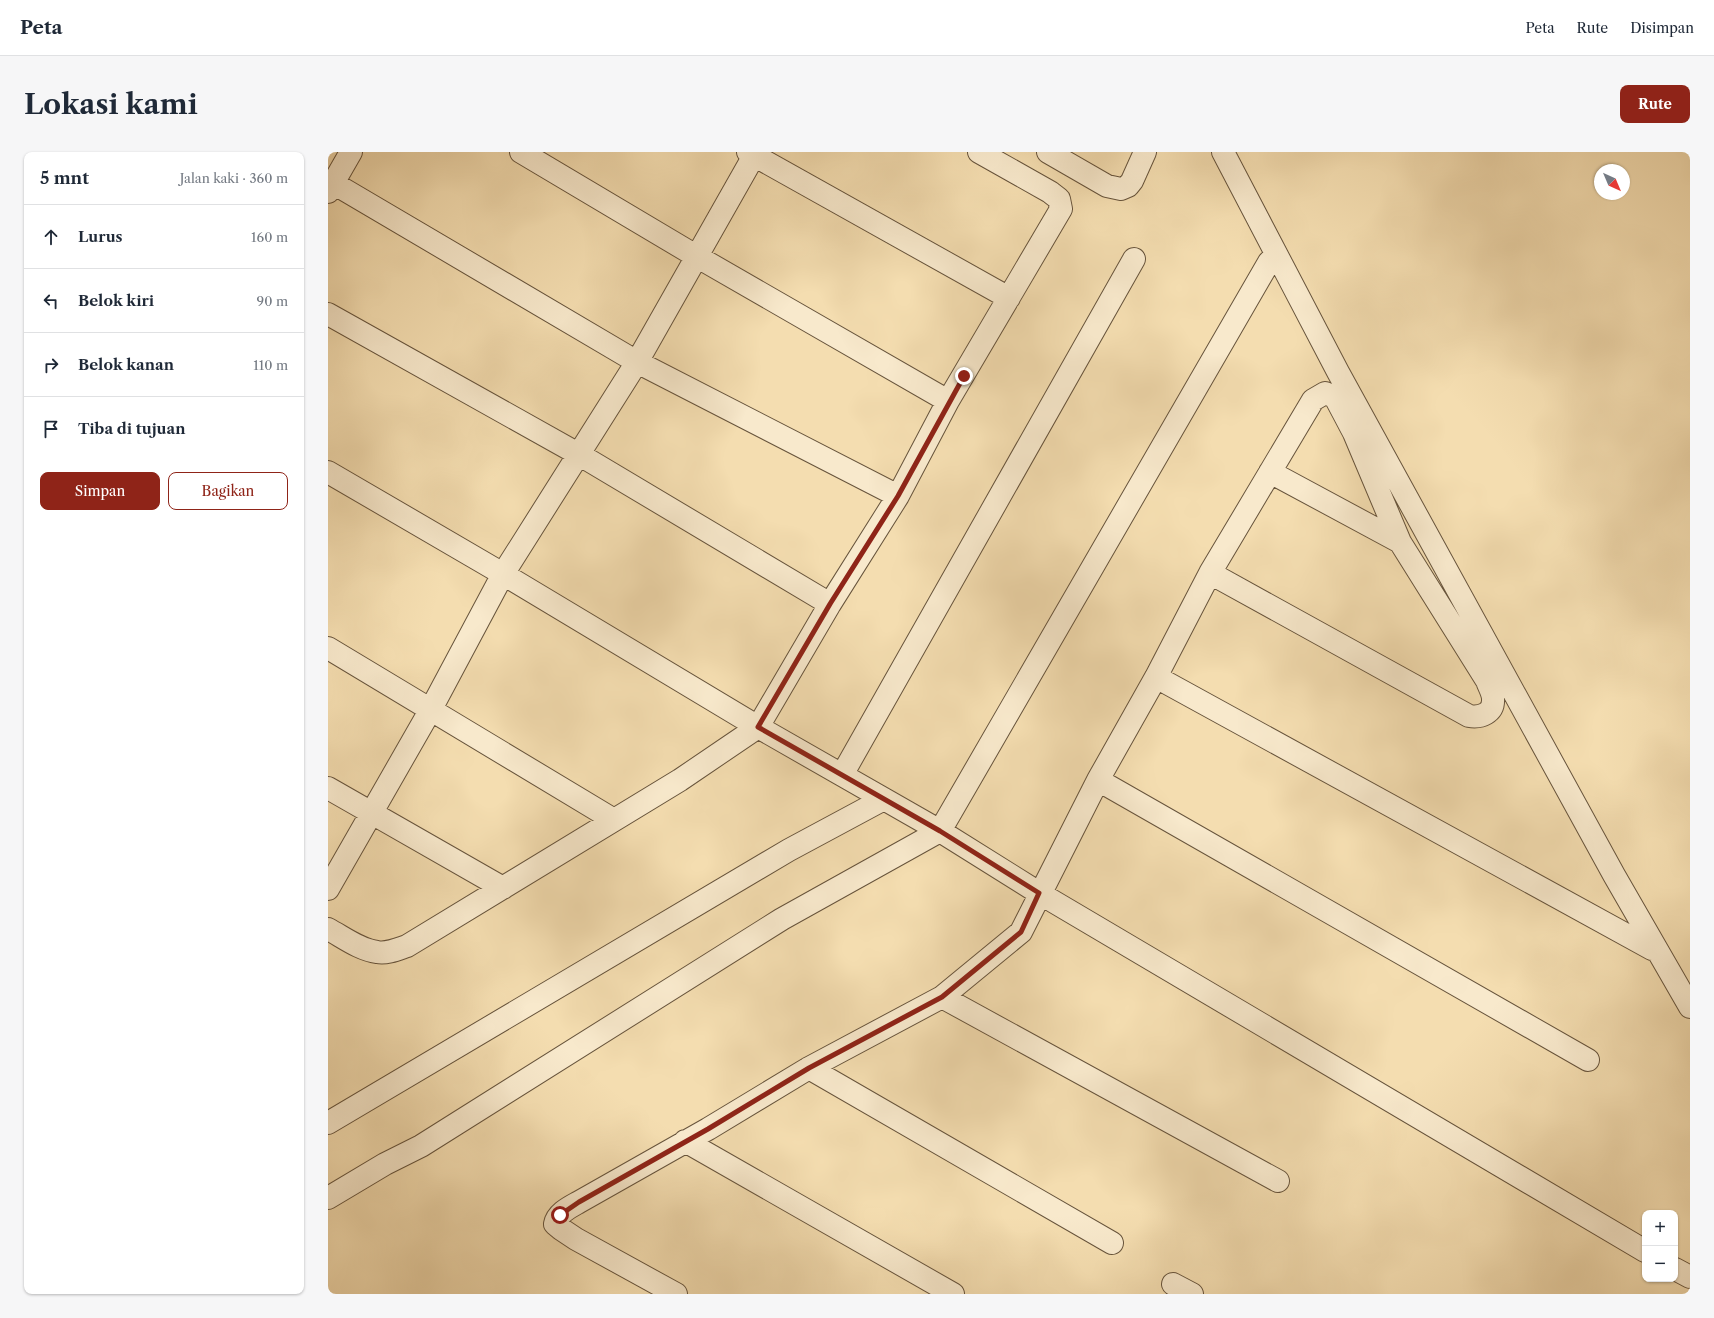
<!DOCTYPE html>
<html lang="id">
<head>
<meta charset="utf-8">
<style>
  :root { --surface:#fff; --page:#f6f6f7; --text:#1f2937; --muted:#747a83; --line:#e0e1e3; --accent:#8f2418 }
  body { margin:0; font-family:"Libre Caslon Text",serif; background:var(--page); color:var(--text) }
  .controls { position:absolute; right:12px; bottom:12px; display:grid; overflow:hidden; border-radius:8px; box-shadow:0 1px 3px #0004 }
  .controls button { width:36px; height:36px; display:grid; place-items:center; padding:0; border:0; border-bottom:1px solid var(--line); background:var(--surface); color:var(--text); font:20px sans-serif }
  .compass { position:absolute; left:1266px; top:12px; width:36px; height:36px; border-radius:50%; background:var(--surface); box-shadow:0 1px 3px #0004; rotate:136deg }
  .stop { position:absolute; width:12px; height:12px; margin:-9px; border:3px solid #8f2418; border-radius:50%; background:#fff }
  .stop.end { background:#8f2418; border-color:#fff; box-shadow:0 1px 4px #0008 }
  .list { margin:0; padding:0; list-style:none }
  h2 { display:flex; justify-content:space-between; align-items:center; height:52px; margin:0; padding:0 16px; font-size:17px }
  h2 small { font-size:13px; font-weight:400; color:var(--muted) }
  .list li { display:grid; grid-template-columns:26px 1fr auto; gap:12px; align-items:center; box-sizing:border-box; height:64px; padding:0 16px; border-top:1px solid var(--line) }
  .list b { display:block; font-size:15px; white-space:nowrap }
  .list em { font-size:13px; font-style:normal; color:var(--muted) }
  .actions { display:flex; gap:8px; padding:12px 16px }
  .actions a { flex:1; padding:9px 0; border:1px solid var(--accent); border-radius:8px; text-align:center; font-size:14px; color:var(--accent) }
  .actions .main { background:var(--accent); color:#fff }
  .icon { flex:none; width:22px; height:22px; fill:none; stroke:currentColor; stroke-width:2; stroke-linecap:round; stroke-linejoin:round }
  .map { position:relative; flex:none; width:1362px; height:1142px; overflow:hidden; border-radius:8px }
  header { display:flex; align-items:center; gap:24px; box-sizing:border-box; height:56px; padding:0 20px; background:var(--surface); border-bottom:1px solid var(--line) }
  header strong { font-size:19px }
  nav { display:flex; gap:22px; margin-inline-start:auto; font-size:14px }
  .intro { display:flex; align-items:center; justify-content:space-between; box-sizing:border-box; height:96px; padding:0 24px }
  h1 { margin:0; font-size:28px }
  .button { padding:10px 18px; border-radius:8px; background:var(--accent); color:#fff; font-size:14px; font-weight:700 }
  main { display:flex; gap:24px; padding:0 24px }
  aside { flex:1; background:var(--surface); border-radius:8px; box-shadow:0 1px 3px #0004 }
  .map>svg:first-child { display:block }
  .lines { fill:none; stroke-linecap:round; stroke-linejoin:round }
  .minor-casing { stroke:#67543c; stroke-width:24 }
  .minor { stroke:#f8e9cc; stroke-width:22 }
  .route { stroke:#8f2418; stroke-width:5 }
</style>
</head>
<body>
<header>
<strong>Peta</strong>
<nav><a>Peta</a><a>Rute</a><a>Disimpan</a></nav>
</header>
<div class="intro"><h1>Lokasi kami</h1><a class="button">Rute</a></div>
<main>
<aside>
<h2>5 mnt<small>Jalan kaki · 360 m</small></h2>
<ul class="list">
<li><svg class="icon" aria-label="ahead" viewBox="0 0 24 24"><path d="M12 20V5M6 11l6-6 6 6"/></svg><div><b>Lurus</b></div><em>160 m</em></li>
<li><svg class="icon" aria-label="left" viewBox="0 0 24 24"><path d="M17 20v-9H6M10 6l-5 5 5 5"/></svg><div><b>Belok kiri</b></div><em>90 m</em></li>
<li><svg class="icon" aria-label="right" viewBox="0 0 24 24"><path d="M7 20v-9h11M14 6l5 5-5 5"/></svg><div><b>Belok kanan</b></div><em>110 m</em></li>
<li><svg class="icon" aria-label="arrive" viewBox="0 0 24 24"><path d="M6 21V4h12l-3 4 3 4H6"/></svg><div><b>Tiba di tujuan</b></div></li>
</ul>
<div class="actions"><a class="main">Simpan</a><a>Bagikan</a></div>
</aside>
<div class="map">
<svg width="1362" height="1142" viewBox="0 0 1362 1142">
  <rect width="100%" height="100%" fill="#f4ddb0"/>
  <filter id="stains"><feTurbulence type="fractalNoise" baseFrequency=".005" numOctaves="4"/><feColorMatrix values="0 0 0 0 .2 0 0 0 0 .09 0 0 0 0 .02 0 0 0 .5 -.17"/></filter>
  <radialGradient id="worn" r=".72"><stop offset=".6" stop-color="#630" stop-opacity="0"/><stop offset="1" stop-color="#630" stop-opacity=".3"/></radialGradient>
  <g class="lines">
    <g class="minor-casing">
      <path id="minor" d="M193 0 368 104 620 249
        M420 0 681 146
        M720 0 779 34 793 37 800 34 804 29 817 0
        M895 0 1010 220 1286 723 1362 855
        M5 31 309 210 570 344
        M0 40 23 0
        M0 162 252 303 502 452
        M997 241 1007 245 1026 281 1072 390 1159 529C1161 535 1165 541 1165 547 1166 561 1153 566 1141 564L882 421 985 248Z
        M0 320 175 422 430 575 612 679 711 741 1317 1099
        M942 320 1072 390
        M0 496 286 668
        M828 525 1324 797
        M514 623 806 107
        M770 628 1260 908
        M0 636 175 736
        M0 737 103 557 175 422 309 210 428 0
        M0 777C15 785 32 798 49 800 59 802 70 797 79 794L352 628 430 575 502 452 570 344 620 249 733 57 731 47 722 40 651 0
        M614 845 950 1029
        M481 916 784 1091
        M0 971 461 698 556 647
        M357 989 625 1142
        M0 1046 57 1012 93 994 454 767 612 679 941 110
        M1347 1117 1362 1125
        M845 1132 864 1142
        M348 1142 248 1087 233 1077 227 1072C229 1061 242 1055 251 1050L380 977 481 916 614 845 693 780 770 628 828 525 882 421"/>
    </g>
    <use href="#minor" class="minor"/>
  </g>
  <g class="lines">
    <path class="route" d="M232 1063 251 1050 380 977 481 916 614 845 693 780 711 741 612 679 430 575 502 452 570 344 636 224"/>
  </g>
  <rect width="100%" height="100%" filter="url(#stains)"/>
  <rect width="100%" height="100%" fill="url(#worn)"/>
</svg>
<div class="controls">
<button>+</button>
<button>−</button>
</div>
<svg class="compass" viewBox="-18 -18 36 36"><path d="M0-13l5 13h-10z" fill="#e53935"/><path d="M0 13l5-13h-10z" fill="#747a83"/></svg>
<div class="stop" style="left:232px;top:1063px"></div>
<div class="stop end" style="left:636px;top:224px"></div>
</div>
</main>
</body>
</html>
